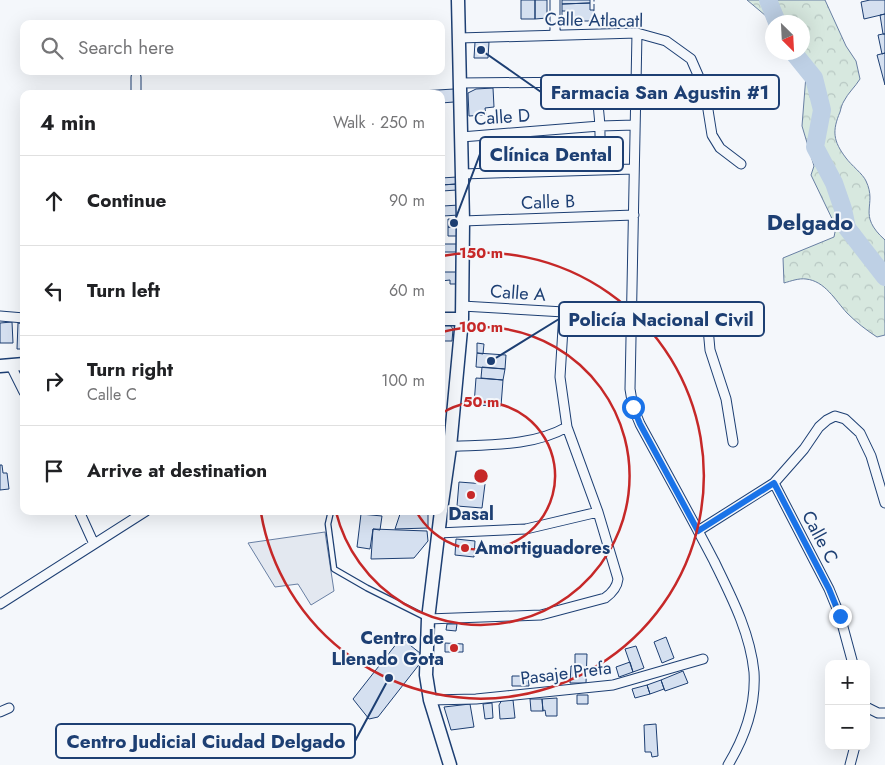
<!DOCTYPE html>
<html lang="en">
<head>
<meta charset="utf-8">
<style>
  :root { --surface:#fff; --page:#f2f2f2; --text:#202124; --muted:#757577; --line:#e0e0e0 }
  body { margin:0; font-family:Jost,sans-serif; background:var(--page); color:var(--text) }
  .controls { position:absolute; right:15px; bottom:15px; display:grid; overflow:hidden; border-radius:10px; box-shadow:0 5px 20px #0002 }
  .controls button { width:45px; height:45px; display:grid; place-items:center; padding:0; border:0; border-bottom:1px solid var(--line); background:var(--surface); color:var(--text); font:25px sans-serif }
  .compass { position:absolute; left:765px; top:15px; width:45px; height:45px; border-radius:50%; background:var(--surface); box-shadow:0 5px 20px #0002; rotate:156deg }
  .stop { position:absolute; width:15px; height:15px; margin:-11px; border:4px solid #1a73e8; border-radius:50%; background:#fff }
  .stop.end { background:#1a73e8; border-color:#fff; box-shadow:0 1px 5px #0008 }
  .list { margin:0; padding:0; list-style:none }
  h2 { display:flex; justify-content:space-between; align-items:center; height:65px; margin:0; padding:0 20px; font-size:21px }
  h2 small { font-size:16px; font-weight:400; color:var(--muted) }
  .list li { display:grid; grid-template-columns:32px 1fr auto; gap:15px; align-items:center; box-sizing:border-box; height:90px; padding:0 20px; border-top:1px solid var(--line) }
  .list b { display:block; font-size:19px; white-space:nowrap }
  .list p { margin:0; font-size:16px; white-space:nowrap; color:var(--muted) }
  .list em { font-size:16px; font-style:normal; color:var(--muted) }
  .icon { flex:none; width:28px; height:28px; fill:none; stroke:currentColor; stroke-width:2; stroke-linecap:round; stroke-linejoin:round }
  .map { position:relative; flex:none; width:885px; height:765px; overflow:hidden }
  .search { position:absolute; background:var(--surface); box-shadow:0 5px 20px #0002; left:20px; top:20px; width:425px; height:55px; display:flex; align-items:center; gap:12px; box-sizing:border-box; padding:0 18px; border-radius:10px; color:var(--muted); font-size:19px }
  .panel { position:absolute; background:var(--surface); box-shadow:0 5px 20px #0002; left:20px; top:90px; width:425px; height:425px; border-radius:10px }
  .map>svg:first-child { display:block }
  .forest { fill:url(#forest-crowns); stroke:#687fa3 }
  .parking { fill:#e3e8f0; stroke:#687fa3 }
  .lines { fill:none; stroke-linecap:round; stroke-linejoin:round }
  .river { stroke:#bed0e5; stroke-width:18 }
  .building { fill:#d5e0f0; stroke:#1d3f73 }
  .lane-casing { stroke:#1d3f73; stroke-width:7 }
  .street-casing { stroke:#1d3f73; stroke-width:11 }
  .secondary-casing { stroke:#1d3f73; stroke-width:15 }
  .lane { stroke:#f4f7fb; stroke-width:4.5 }
  .street { stroke:#f4f7fb; stroke-width:9 }
  .secondary { stroke:#f4f7fb; stroke-width:12 }
  .fence { stroke:#1d3f73; stroke-width:1; stroke-dasharray:6 2.5; stroke-linecap:butt }
  .route { stroke:#1a73e8; stroke-width:6 }
  .ring { fill:none; stroke:#c62828; stroke-width:2.5 }
  .poi-dot { fill:#c62828; stroke:#f4f7fb; stroke-width:2 }
  .labels { text-anchor:middle; dominant-baseline:central; stroke-width:4; stroke-linejoin:round; paint-order:stroke }
  .street-label { font-size:18px; fill:#1d3f73; stroke:#f4f7fb }
  .poi-label { font-size:18px; font-weight:bold; fill:#1d3f73; stroke:#f4f7fb }
  .district-label { font-size:22px; font-weight:bold; fill:#1d3f73; stroke:#f4f7fb }
  .centre { fill:#c62828; stroke:#f4f7fb; stroke-width:2.5 }
  .ring-label { font-size:15px; text-anchor:middle; font-weight:bold; fill:#c62828; stroke:#f4f7fb; stroke-width:4; stroke-linejoin:round; paint-order:stroke }
  .leader { fill:none; stroke:#1d3f73; stroke-width:2 }
  .callout-dot { fill:#1d3f73; stroke:#f4f7fb; stroke-width:2 }
  .callout { fill:#f4f7fb; stroke:#1d3f73; stroke-width:2 }
  .callout-label { font-size:19px; text-anchor:middle; font-weight:bold; fill:#1d3f73 }
</style>
</head>
<body>
<div class="map">
<svg width="885" height="765" viewBox="0 0 885 765">
  <defs>
    <pattern id="forest-crowns" width="20" height="18" patternUnits="userSpaceOnUse" patternTransform="scale(1.25)"><rect width="20" height="18" fill="#d7e8df"/><path d="M2 6a3 3 0 1 1 6 0M12 15a3 3 0 1 1 6 0" fill="none" stroke="#b8c8c3"/></pattern>
  </defs>
  <rect width="100%" height="100%" fill="#f4f7fb"/>
  <path class="forest" d="M747 0H825L846 46 856 61 860 79C855 87 848 93 844 101 842 104 841 108 840 112 832 131 833 141 846 158 851 165 863 174 866 181 878 206 856 214 885 240V335L877 337C866 330 856 322 847 313 835 300 825 281 806 279 799 278 791 281 784 283L783 258 834 237 836 227 811 175 814 166 802 126 806 75 789 53 802 52V22H772V31L766 16Z"/>
  <path class="parking" d="M325 532 334 591 311 605 298 584 275 587 248 543Z"/>
  <g class="lines">
    <path class="river" d="M768 0 777 22
      M793 52 814 78 822 110 815 147 834 183 843 209 847 228 885 277"/>
  </g>
  <path class="building" d="M521 0H535V19H521Z
    M535 0H547V18L535 19Z
    M562 0H590V3L562 4Z
    M870 0H885V14L864 19 861 2Z
    M590 3V10H594V21H570V18H567V11H562V4Z
    M885 14V34H883L880 15Z
    M883 34H885V53L882 54 878 35Z
    M475 42H489L488 58H474Z
    M885 53V85L877 55Z
    M493 88 494 107 485 108 486 115 469 116 468 93 476 89Z
    M454 89V102L441 103V94H421V91Z
    M457 177V184L441 185V178Z
    M457 184V190L442 191 441 185Z
    M459 205V215L443 216V206Z
    M448 219 460 220V228L448 227Z
    M448 227 460 228 459 236H448Z
    M444 244H459V252H444Z
    M441 272H458V284H450V280L441 281Z
    M12 322 13 343H0V323Z
    M18 323 24 324V349H17Z
    M441 323 450 325 453 329 452 341H441Z
    M477 343 484 344 483 354 477 353Z
    M477 353 506 355 505 369 476 367Z
    M482 367 505 369 503 380 481 378Z
    M476 378 503 380 501 406 474 405Z
    M0 465H2L3 473H7L9 489 0 490Z
    M459 482 485 484 482 508 457 506Z
    M401 511H428V528L395 529Z
    M361 514 382 516 380 530 373 529 370 549 357 547Z
    M373 529 427 531 428 541 414 558 371 559Z
    M456 539 475 541 474 557 455 555Z
    M447 624H457L456 631 446 630Z
    M666 637 674 658 662 663 654 642Z
    M401 638 425 657 378 717 369 719 353 699Z
    M445 643 463 644V652H445Z
    M636 646 644 668 633 672 625 649Z
    M575 654H587L586 683H570L571 666H575Z
    M630 662 633 672 619 677 616 667Z
    M683 671 688 683 665 691 661 680Z
    M512 676H528L529 686H512Z
    M661 680 664 689 650 694 647 685Z
    M647 685 650 694 635 698 632 689Z
    M577 695H588V704H577Z
    M557 698V716H546L545 710 543 711 542 699Z
    M530 699H542L543 711H531Z
    M502 700H513L515 718 500 719 499 705Z
    M492 703 493 718 485 719 483 704Z
    M470 704 474 727 451 730 444 707Z
    M656 724 658 756 652 757 651 752H645L644 725Z"/>
  <g class="lines">
    <g class="lane-casing">
      <path id="lane" d="M331 511 328 524 334 569 367 588 427 618"/>
    </g>
    <g class="street-casing">
      <path id="street" d="M555 0V35
        M637 33 630 389 633 407 640 424C665 470 690 515 714 561 731 596 750 632 754 672 756 705 745 737 728 765
        M459 38 637 33 666 41 691 59 705 91 712 135 720 148 741 164
        M459 83 592 82C602 103 600 146 600 170
        M136 94V77
        M461 137 600 126 635 125
        M462 174 634 169
        M463 221 634 215
        M462 306 564 312 707 317 736 315 750 308
        M0 316 24 318
        M707 317 710 350 726 399 733 442
        M11 366 24 392
        M441 447C483 444 530 448 567 427
        M774 483 829 589 840 616 853 664
        M79 511 94 544
        M698 531 774 483 804 449 819 427 827 420 835 416 845 419 860 433 871 456 885 503
        M438 533 526 529 598 512
        M0 604 146 511
        M428 619 541 615 605 598C612 593 617 588 618 579L598 512 567 427 560 377 564 312
        M430 700 476 699 613 685 703 659
        M866 707 878 713H885
        M0 712 9 708
        M850 765 855 746"/>
    </g>
    <g class="secondary-casing">
      <path id="secondary" d="M441 319H462
        M0 366 24 364
        M441 510 450 447 462 319 463 221 458 0
        M441 511 428 619 426 675 430 700 450 765"/>
    </g>
    <use href="#lane" class="lane"/>
    <use href="#street" class="street"/>
    <use href="#secondary" class="secondary"/>
    <path class="fence" d="M594 10V0
      M562 11V22L570 21"/>
  </g>
  <g class="lines">
    <path class="route" d="M633 407 640 424 698 531 774 483 829 589 840 616"/>
  </g>
  <g class="ring">
    <path d="M442 413A74 74 0 1 1 416 511"/>
    <path d="M442 332A149 149 0 1 1 336 512"/>
    <path d="M442 256A223 223 0 1 1 261 513"/>
  </g>
  <g class="poi-dot">
    <circle cx="471" cy="495" r="5"/>
    <circle cx="465" cy="548" r="5"/>
    <circle cx="454" cy="648" r="5"/>
  </g>
  <g class="labels">
    <g class="street-label">
      <text transform="translate(594 20) rotate(1)">Calle Atlacatl</text>
      <text transform="translate(502 117) rotate(-4)">Calle D</text>
      <text transform="translate(548 202) rotate(-2)">Calle B</text>
      <text transform="translate(518 293) rotate(4)">Calle A</text>
      <text transform="translate(820 537) rotate(62)">Calle C</text>
      <text transform="translate(566 673) rotate(-7)">Pasaje Prefa</text>
    </g>
    <g class="poi-label">
      <text x="471" y="514">Dasal</text>
      <text x="475" y="548" text-anchor="start">Amortiguadores</text>
      <text x="444" y="638" text-anchor="end">Centro de<tspan x="444" dy="21">Llenado Gota</tspan></text>
    </g>
    <g class="district-label">
      <text x="810" y="222">Delgado</text>
    </g>
  </g>
  <circle cx="481" cy="476" r="8" class="centre"/>
  <g class="ring-label">
    <text x="481" y="258">150 m</text>
    <text x="481" y="332">100 m</text>
    <text x="481" y="407">50 m</text>
  </g>
  <path class="leader" d="M481 50L541 92M454 223L480 154M491 361L559 319M389 678L355 741"/>
  <g class="callout-dot">
    <circle cx="481" cy="50" r="5"/>
    <circle cx="454" cy="223" r="5"/>
    <circle cx="491" cy="361" r="5"/>
    <circle cx="389" cy="678" r="5"/>
  </g>
  <g class="callout">
    <rect x="541" y="75" width="238" height="34" rx="5"/>
    <rect x="480" y="137" width="143" height="34" rx="5"/>
    <rect x="559" y="302" width="205" height="34" rx="5"/>
    <rect x="56" y="724" width="299" height="34" rx="5"/>
  </g>
  <g class="callout-label">
    <text x="660" y="99">Farmacia San Agustin #1</text>
    <text x="551" y="161">Clínica Dental</text>
    <text x="661" y="326">Policía Nacional Civil</text>
    <text x="206" y="748">Centro Judicial Ciudad Delgado</text>
  </g>
</svg>
<div class="controls">
<button>+</button>
<button>−</button>
</div>
<svg class="compass" viewBox="-18 -18 36 36"><path d="M0-13l5 13h-10z" fill="#e53935"/><path d="M0 13l5-13h-10z" fill="#757577"/></svg>
<div class="stop" style="left:633px;top:407px"></div>
<div class="stop end" style="left:840px;top:616px"></div>
<div class="search"><svg class="icon" aria-label="search" viewBox="0 0 24 24"><circle cx="10" cy="10" r="6"/><path d="M15 15l6 6"/></svg>Search here</div>
<section class="panel">
<h2>4 min<small>Walk · 250 m</small></h2>
<ul class="list">
<li><svg class="icon" aria-label="ahead" viewBox="0 0 24 24"><path d="M12 20V5M6 11l6-6 6 6"/></svg><div><b>Continue</b></div><em>90 m</em></li>
<li><svg class="icon" aria-label="left" viewBox="0 0 24 24"><path d="M17 20v-9H6M10 6l-5 5 5 5"/></svg><div><b>Turn left</b></div><em>60 m</em></li>
<li><svg class="icon" aria-label="right" viewBox="0 0 24 24"><path d="M7 20v-9h11M14 6l5 5-5 5"/></svg><div><b>Turn right</b><p>Calle C</p></div><em>100 m</em></li>
<li><svg class="icon" aria-label="arrive" viewBox="0 0 24 24"><path d="M6 21V4h12l-3 4 3 4H6"/></svg><div><b>Arrive at destination</b></div></li>
</ul>
</section>
</div>
</body>
</html>
